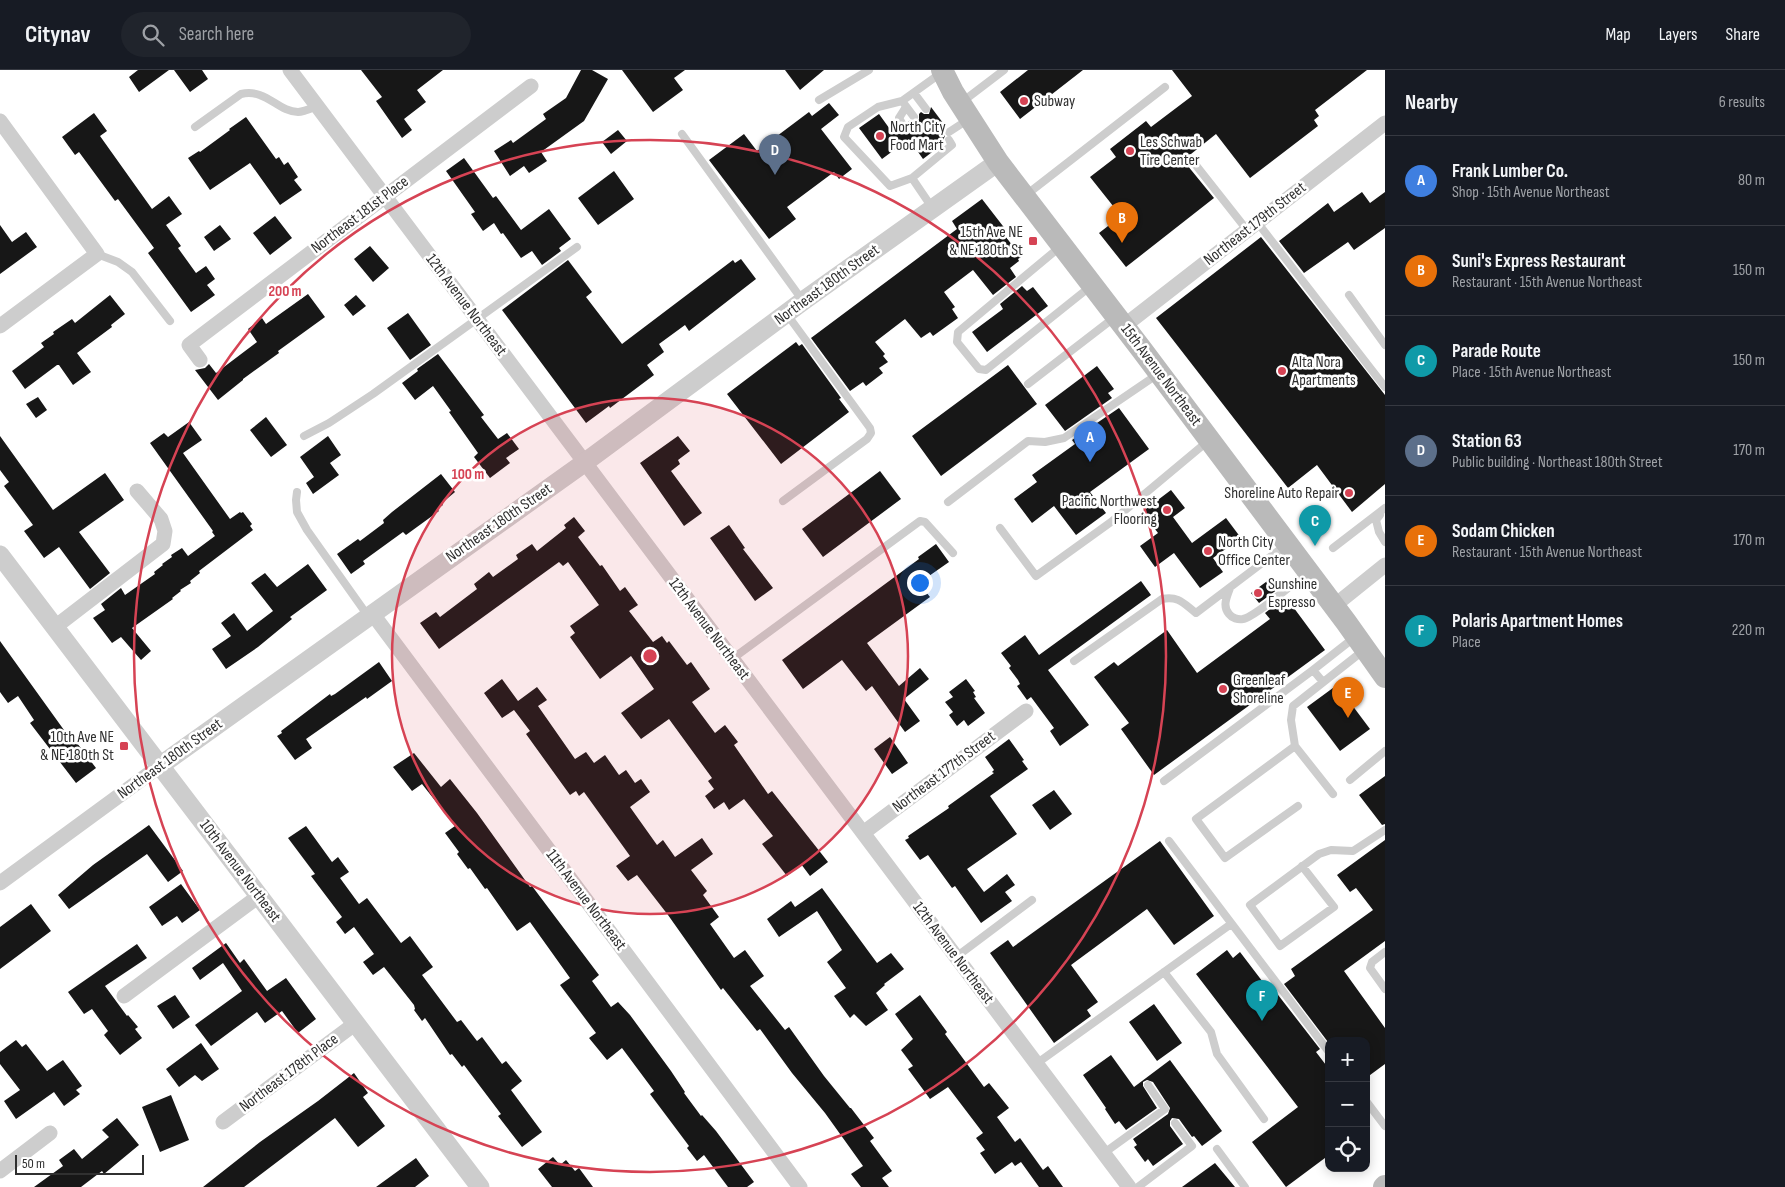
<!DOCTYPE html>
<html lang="en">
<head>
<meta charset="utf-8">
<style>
  :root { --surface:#171b24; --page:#20242c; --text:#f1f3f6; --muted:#9ea1a6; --line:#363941; --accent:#b45309 }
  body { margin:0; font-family:"Sofia Sans Condensed",sans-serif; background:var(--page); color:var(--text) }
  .controls { position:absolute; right:15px; bottom:15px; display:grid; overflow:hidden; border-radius:10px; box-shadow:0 2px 12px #0003 }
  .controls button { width:45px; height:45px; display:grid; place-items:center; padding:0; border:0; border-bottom:1px solid var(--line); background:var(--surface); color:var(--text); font:25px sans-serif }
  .scale { position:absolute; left:15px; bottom:12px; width:129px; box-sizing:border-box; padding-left:5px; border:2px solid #303030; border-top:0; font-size:14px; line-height:18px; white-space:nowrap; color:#303030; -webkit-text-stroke:4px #fff; paint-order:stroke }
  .you { position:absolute; left:919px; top:512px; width:18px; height:18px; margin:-12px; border:4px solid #fff; border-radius:50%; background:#1a73e8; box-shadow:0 0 0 8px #1a73e833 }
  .badge { display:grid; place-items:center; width:32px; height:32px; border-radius:50%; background:var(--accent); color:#fff; font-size:16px; font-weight:700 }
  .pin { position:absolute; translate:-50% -41px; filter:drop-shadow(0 1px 2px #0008) }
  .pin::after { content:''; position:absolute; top:26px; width:18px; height:15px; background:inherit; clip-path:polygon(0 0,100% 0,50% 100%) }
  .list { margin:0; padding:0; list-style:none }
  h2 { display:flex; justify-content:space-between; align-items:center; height:65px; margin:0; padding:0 20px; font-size:21px }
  h2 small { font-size:16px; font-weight:400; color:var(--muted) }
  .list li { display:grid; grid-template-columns:32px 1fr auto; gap:15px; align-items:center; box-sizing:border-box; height:90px; padding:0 20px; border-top:1px solid var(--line) }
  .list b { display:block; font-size:19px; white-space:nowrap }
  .list p { margin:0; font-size:16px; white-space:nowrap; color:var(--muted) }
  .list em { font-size:16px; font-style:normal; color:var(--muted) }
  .icon { flex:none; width:28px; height:28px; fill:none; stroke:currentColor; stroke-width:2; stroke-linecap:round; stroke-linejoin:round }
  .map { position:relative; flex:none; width:1385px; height:1117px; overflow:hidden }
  header { display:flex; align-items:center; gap:30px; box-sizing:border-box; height:70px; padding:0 25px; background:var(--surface); border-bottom:1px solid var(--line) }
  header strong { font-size:24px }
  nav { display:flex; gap:28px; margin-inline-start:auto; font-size:18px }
  .search { width:350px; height:45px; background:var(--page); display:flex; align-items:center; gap:12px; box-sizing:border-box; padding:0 18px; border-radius:28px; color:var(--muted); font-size:19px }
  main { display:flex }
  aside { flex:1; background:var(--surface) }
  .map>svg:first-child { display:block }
  .building { fill:#171717 }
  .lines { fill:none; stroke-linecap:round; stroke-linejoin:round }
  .service { stroke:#cdcdcd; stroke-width:8 }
  .minor { stroke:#cdcdcd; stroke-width:15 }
  .tertiary { stroke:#cdcdcd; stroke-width:19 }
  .secondary { stroke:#bababa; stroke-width:22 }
  .ring { fill:none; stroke:#d64354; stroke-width:2.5 }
  .poi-dot { fill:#d64354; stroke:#fff; stroke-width:2 }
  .labels { text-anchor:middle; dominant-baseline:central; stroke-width:5; stroke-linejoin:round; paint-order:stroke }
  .poi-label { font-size:16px; fill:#303030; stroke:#fff; text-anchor:start }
  .street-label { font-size:16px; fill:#303030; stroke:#fff }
  .centre { fill:#d64354; stroke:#fff; stroke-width:2.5 }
  .ring-label { font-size:15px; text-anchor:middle; font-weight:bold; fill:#d64354; stroke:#fff; stroke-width:5; stroke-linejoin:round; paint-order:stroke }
</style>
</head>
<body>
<header>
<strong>Citynav</strong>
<div class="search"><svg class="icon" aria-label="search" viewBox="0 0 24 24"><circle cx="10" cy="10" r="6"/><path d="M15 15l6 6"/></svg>Search here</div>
<nav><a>Map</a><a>Layers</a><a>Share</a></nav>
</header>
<main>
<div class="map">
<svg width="1385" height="1117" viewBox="0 0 1385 1117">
  <rect width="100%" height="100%" fill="#fff"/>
  <path class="building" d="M138 0H169L139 22 129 7Z
    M174 0H202L208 9 190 22Z
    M361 0H443L417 20 426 32 404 49 412 60 402 68 376 31 382 27Z
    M581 0H592L608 9 584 51 541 82 547 91 529 103 524 96 510 106 494 81 511 70 513 73 546 49 543 44 566 28Z
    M622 0H685L674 8 683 20 653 42Z
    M785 0H824L800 20Z
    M1028 0H1083L1020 49 1000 22Z
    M1172 0H1367L1315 40 1319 46 1314 50 1318 56 1250 108 1216 64 1191 84 1187 85 1183 90 1214 128 1126 197 1099 163 1121 146 1090 107 1116 87 1110 79 1146 51 1151 57 1192 26Z
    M829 33 839 45 821 59 852 99 839 109 834 102 787 137 796 149 769 169 709 90 744 64 757 81 809 42 812 46Z
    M931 37 946 57 943 62 945 66 943 70 944 73 923 89 909 69 882 89 859 58 879 44 892 62 898 58 901 60H905L908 57V52L910 50 912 52H917L919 49V44L921 42 924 44H929Z
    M94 43 107 61 100 66 152 139 169 126 182 144 166 155 181 176 178 178 196 203 206 196 215 209 207 215 215 225 191 242 148 183 154 178 118 129 115 131 79 82 75 85 62 67Z
    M246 47 276 89 279 87 284 95 288 92 298 107 294 110 302 120 280 135 250 93 210 120 188 88 199 81 200 82 230 60 229 59Z
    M618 60 627 71 611 84 602 72Z
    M464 88 493 128 496 126 521 160 549 139 571 169 559 178 561 181 542 195 532 181 521 188 503 163 501 164 494 153 483 161 471 144 475 142 446 101Z
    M614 101 634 129 598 155 578 128Z
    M1362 122 1370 133 1385 122V158L1354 180 1348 172 1304 203 1279 171 1328 133 1334 142Z
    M982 129 1006 160 1003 163 1021 187 1018 189 1019 191 1010 198 1016 207 993 225 973 200 944 222 955 237 952 239 958 248 933 266 930 262 921 268 905 249 875 272 885 284 883 286 888 292 879 298 883 303 866 316 863 312 850 321 811 268 957 159 952 151Z
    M275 146 292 168 270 185 253 163Z
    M0 155 12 172 26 162 37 177 0 204Z
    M220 155 231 169 214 181 204 167Z
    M1261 167 1385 325V414L1352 442 1317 395 1288 418 1156 248Z
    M370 176 389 198 373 212 354 189Z
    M741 189 756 209 689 261 685 255 659 274 664 282 647 295 654 305 610 338 609 336 586 353 502 240 568 190 592 222 586 227 622 274 733 190 735 193Z
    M1022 216 1027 221 1033 217 1048 236 987 282 972 262 1003 239 1000 234Z
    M308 224 325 247 278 281 279 283 243 309V310L218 330 195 300 205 298 209 294 216 303 257 272 248 259 262 248 266 254Z
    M110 225 125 244 111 255 112 257 77 283 91 302 73 315 59 295H57L25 319 12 301 44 277 41 273 54 264 53 262 72 249 75 253Z
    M356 225 366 236 353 246 344 235Z
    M408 243 431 275 410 290 387 258Z
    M796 272 799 276 802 274 841 328 839 329 849 342 781 394 727 324Z
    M438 284 484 345 481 347 498 369 507 363 519 379 506 388 510 393 490 408 474 387 478 383 449 342 451 341 433 316 415 330 402 313 418 301 417 299Z
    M1008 295 1037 334 941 406 912 366Z
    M1097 296 1114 319 1108 323 1112 328 1065 361 1045 335Z
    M38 327 47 340 36 348 26 334Z
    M1119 338 1149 379 1090 422 1106 443 1076 465 1054 436 1032 453 1014 429 1037 412 1032 405 1075 374 1072 370Z
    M266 347 287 375 271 387 250 360Z
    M189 352 202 370 183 383 230 449 240 442 241 443 243 442 252 454 250 456 253 460 199 501 200 503 190 511 191 513 180 520 181 521 172 528 173 529 132 558 151 581 141 590 121 567 112 573 93 548 105 540 101 534 121 518 125 525 155 504 154 502 163 495 162 494 172 487 171 485 182 478 188 486 215 466 212 462 213 461 150 373 164 363 168 367Z
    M0 366 53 440 105 403 124 430 79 462 110 503 90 519 59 477 44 488 24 461 33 455 4 416 9 412 0 400Z
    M328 366 341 385 330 393 339 405 313 424 306 413 314 407 300 387Z
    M678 366 690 381 678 390 680 394 671 401 702 443 684 456 640 393Z
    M880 401 901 429 823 487 802 459Z
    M441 404 455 422 442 433 443 435 437 439 439 441 406 465 403 462 363 491 365 494 351 504 337 484 358 469 360 471 384 453 383 450 392 442Z
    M1171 420 1185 438 1173 447 1192 473 1226 448 1241 468 1213 488 1223 502 1200 518 1174 483 1155 497 1140 476 1158 463 1142 442Z
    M574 447 585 461 578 467 600 496 602 495 620 521 625 517 638 535 629 541 653 572 662 566 667 573 669 571 687 595 691 592 710 619 692 632 715 663 725 655 738 672 734 675 768 724 772 721 828 792 810 806 801 794 787 806 762 774 773 766 744 729 729 740 724 732 714 739 705 726 714 719 708 711 712 708 669 649 641 669 621 643 654 619 631 586 600 609 570 567 575 563 570 556 599 535 568 492 563 496 559 492 439 579 420 553 436 542 440 547 477 519 474 514 489 502 493 507 518 489 516 485 532 474 537 481 566 458 564 455Z
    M729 455 745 478 743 479 773 518 755 531 710 468Z
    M936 474 949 492 919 513 930 527 867 573 899 616 920 598 929 609 904 629 920 651 905 662 872 616 866 621 842 590 803 619 782 590 919 489 918 487Z
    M308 494 327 520 290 547 292 549 258 577 226 599 212 579 231 566 221 553 234 543 247 561 273 541 251 513 265 503 277 517Z
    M1270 509 1278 519 1259 533 1251 523Z
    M1141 511 1151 525 1048 600 1089 655 1060 676 1050 661 1054 658 1031 627 1027 630 1017 616 1020 614 1018 610 1009 598 1011 596 1001 583 1025 565 1039 585Z
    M1284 528 1289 535 1291 534 1325 580 1154 705 1121 659 1129 653 1094 607 1114 592 1118 596 1167 560 1197 603 1270 549 1265 543Z
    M0 571 74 674 77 673 96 698 76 713 30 653 34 650 18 626 8 633 0 622Z
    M379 592 392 611 367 629 366 627 306 669 312 678 295 690 277 666 282 663 281 661 330 624 331 626 335 624Z
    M502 609 518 631 537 617 547 630 538 636 575 689 586 682 594 693 605 685 619 705 626 700 635 713 641 709 650 722 630 737 657 775 663 770 675 787 702 768 713 784 691 800 707 821 703 825 719 847 710 854 734 888 745 880 764 906 750 916 785 960 789 957 824 1006 850 1038H851L874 1068 870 1071 892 1101 882 1108 889 1117H861L851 1104 863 1096 825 1043 792 1003 760 959 757 961 723 918 721 920 668 845 637 805 628 811 616 796 630 786 584 722 579 726 576 721 570 725 526 664 530 661 514 640 502 648 484 623Z
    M966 609 975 621 973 622 976 627 974 628 985 643 968 656 964 650 957 656 949 645 953 642 945 632 953 627 949 622Z
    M1337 615 1370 659 1340 681 1307 637Z
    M890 667 908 693 892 704 874 679Z
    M1009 669 1024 690 1022 691 1028 699 990 726 1017 764 967 799 984 822 1007 804 1015 815 1005 822 1012 831 981 853 955 816 952 818 928 785 920 790 905 770 909 768 908 766 949 738 948 736 994 703 992 702 994 700 985 687Z
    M414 683 441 717 450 709 477 743 530 817 532 816 599 905 592 911 611 937 618 932 630 945 671 1001 685 1022 684 1023 701 1046 702 1045 716 1061 754 1112 747 1117H728L704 1085 697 1091 687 1078 689 1076 650 1024 654 1021 622 978 607 990 589 968 596 963 560 915 570 908 530 852 517 861 487 818 485 819 470 798 468 799 457 784 459 782 445 763 455 756 422 714 412 721 393 697Z
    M1385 706V754L1382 755 1359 725Z
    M1054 720 1072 744 1050 760 1032 735Z
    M149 755 183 801 168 812 147 784 69 839 58 825 93 795Z
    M306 756 332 792 338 787 349 802 340 808 359 834 367 828 401 873 410 866 433 897 422 905 457 952 461 950 477 971 482 967 502 994 506 991 522 1011 511 1020 542 1062 522 1077 498 1046 501 1044 464 995 462 997 452 984 450 985 425 948 422 951 414 940 415 939 414 935 384 897 373 905 363 892 374 884 354 857 345 864 336 852 342 847 311 806 315 804 288 768Z
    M1385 770V871L1344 901 1385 958V994L1366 1008V971H1329L1328 972 1284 914 1295 906 1291 899 1373 840 1356 818 1350 822 1337 805Z
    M1160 771 1214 846 1174 875 1147 839 1071 895 1098 932 1087 940 1091 946 1054 973 990 883 1008 870 1013 877Z
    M181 814 200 840 182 853 177 846 162 856 149 837Z
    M822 818 877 893 891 883 904 899 884 914 885 915 876 923 888 940 866 956 854 944 850 948 834 926 846 918 827 892 842 880 817 841 779 867 767 849 791 831 795 837Z
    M31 834 51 861 0 899V857Z
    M226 873 240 893 244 889 267 921 286 908 316 949 298 963 282 941 265 953 257 942 211 976 195 955 242 921 223 893 200 910 192 898Z
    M137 874 147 888 105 916 127 946 128 945 138 957 135 959 142 968 120 985 104 965 108 961 92 939 84 944 68 922Z
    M1227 880 1233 888 1240 882 1272 924 1275 921 1320 979 1316 982 1329 999V1085L1286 1117 1252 1072 1298 1037 1196 904Z
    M175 925 190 947 173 959 157 936Z
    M920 925 947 962 945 964 984 1017 989 1013 1009 1038 997 1047 1015 1072 1020 1068 1043 1100 1048 1096 1063 1117H1039L1021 1092 1015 1096 1012 1092 995 1104 980 1083 985 1080 976 1068 983 1063 948 1017 930 1029 908 999 913 996 901 980 913 969 895 944Z
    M1154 934 1182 973 1157 991 1129 952Z
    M16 970 22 977 26 974 47 1001 63 990 82 1016 76 1020 80 1024 64 1036 54 1022 16 1049 4 1031 20 1020 0 994V982Z
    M201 973 219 999 202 1011 195 1005 179 1017 166 999Z
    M1111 985 1134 1017 1170 990 1222 1061 1202 1076 1194 1066 1192 1067 1179 1049 1172 1048 1170 1051V1056L1183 1074 1153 1096 1148 1089 1145 1092 1134 1077 1137 1075 1133 1069 1168 1044 1170 1038 1153 1012 1147 1010 1143 1012V1016L1157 1038 1126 1060 1119 1051 1115 1054 1105 1039 1106 1038 1083 1005Z
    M354 1003 368 1023 363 1027 385 1056 358 1077 335 1048 244 1117H203L260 1072 318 1031Z
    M171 1025 189 1070 160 1082 142 1037Z
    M117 1048 139 1075 104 1104 102 1101 81 1117H34L63 1096 59 1090 74 1079 82 1089 109 1067 102 1060Z
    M553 1087 560 1095 566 1090 575 1101 579 1098 593 1117H552L538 1099Z
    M416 1088 429 1106 415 1117H376Z
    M1215 1093 1235 1117H1182Z"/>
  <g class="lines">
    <path class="service" d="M914 23 926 39
      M819 30 869 0
      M962 32 1004 0
      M905 35 914 47
      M903 55 899 48 906 37
      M195 57 241 24C266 18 278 42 298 42 304 42 312 38 317 36
      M949 62 969 49
      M682 64 803 231
      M1191 89 1247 160
      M912 108 952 75 949 70
      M1026 125 1165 17
      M933 139 912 108 890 116 844 67 848 57 878 37 902 31 941 3
      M1257 152 1385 317
      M1061 176 958 262 957 272 979 299 986 300 1091 216
      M97 184 118 192 132 202 170 251
      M1349 225 1385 275
      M1028 314 1115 247
      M304 366 329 353 373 324 577 177
      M297 422 296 430 297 442 307 460 368 546
      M783 431 867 369 871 363 870 358 786 243
      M948 432 1028 371 1045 372 1064 368 1158 304
      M1380 445 1376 450 1379 462 1385 472
      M1000 458 1036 506 1111 452 1208 371
      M1333 478 1385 438
      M1230 518C1227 527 1222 536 1229 544 1232 548 1238 550 1243 549 1256 546 1295 512 1307 503
      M732 589 920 451 925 452 953 483
      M1074 591 1162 529C1179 526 1183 533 1196 543L1286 475
      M1313 600 1355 567
      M1295 676 1333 724
      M1350 710 1385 681
      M1164 711 1313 600 1323 612
      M1298 736 1225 788 1196 749 1295 676 1291 650 1293 636 1364 580
      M1169 771 1329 982
      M1302 796 1334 837 1280 876 1250 835 1319 784 1331 780 1353 781 1385 760
      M1385 882 1372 892 1370 898 1385 919
      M956 887 1032 830
      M1164 902 1211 962 1217 984 1264 1049
      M1036 994 1231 854
      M1366 1031 1385 1056
      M1217 1079 1245 1117
      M1104 1083 1165 1039 1148 1015
      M1138 1117 1192 1076 1175 1053"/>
    <path class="minor" d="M290 0 1129 1117
      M0 51 97 184 0 256
      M1124 256 1385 53
      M200 290 189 275 531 16
      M1334 536 1385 495
      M372 543 800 1117
      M55 557 163 474 165 461 161 449 137 421
      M863 763 1026 641
      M0 813 161 695
      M124 926 259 826
      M223 1052 356 953
      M0 1101 50 1063"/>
    <path class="tertiary" d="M0 485 480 1117
      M161 695 584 393 803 231 998 92"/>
    <path class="secondary" d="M942 0 953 22 998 92 1142 280 1346 552 1385 607
      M1384 1117 1385 1116"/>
  </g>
  <circle cx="650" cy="586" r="258" fill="#d64354" fill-opacity=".12"/>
  <g class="ring">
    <circle cx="650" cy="586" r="258"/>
    <circle cx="650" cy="586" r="516"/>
  </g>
  <g class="poi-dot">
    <circle cx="1024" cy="31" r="5"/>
    <circle cx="880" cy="66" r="5"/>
    <circle cx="1130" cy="81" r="5"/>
    <rect x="1028" y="166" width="10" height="10" rx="2.5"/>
    <circle cx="1282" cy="301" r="5"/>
    <circle cx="1349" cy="423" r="5"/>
    <circle cx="1167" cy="440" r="5"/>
    <circle cx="1208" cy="481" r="5"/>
    <circle cx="1258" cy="523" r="5"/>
    <circle cx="1223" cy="619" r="5"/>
    <rect x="119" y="671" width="10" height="10" rx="2.5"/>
  </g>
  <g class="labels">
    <g class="poi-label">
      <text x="1034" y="31">Subway</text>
      <text x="890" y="57">North City<tspan x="890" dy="18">Food Mart</tspan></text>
      <text x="1140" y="72">Les Schwab<tspan x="1140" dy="18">Tire Center</tspan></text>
      <text x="1023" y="162" text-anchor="end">15th Ave NE<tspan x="1023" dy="18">&amp; NE 180th St</tspan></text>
      <text x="1292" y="292">Alta Nora<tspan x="1292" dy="18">Apartments</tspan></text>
      <text x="1339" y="423" text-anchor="end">Shoreline Auto Repair</text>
      <text x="1157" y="431" text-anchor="end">Pacific Northwest<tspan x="1157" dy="18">Flooring</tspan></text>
      <text x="1218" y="472">North City<tspan x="1218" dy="18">Office Center</tspan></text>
      <text x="1268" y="514">Sunshine<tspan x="1268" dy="18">Espresso</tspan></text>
      <text x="1233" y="610">Greenleaf<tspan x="1233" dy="18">Shoreline</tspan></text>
      <text x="114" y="667" text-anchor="end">10th Ave NE<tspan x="114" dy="18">&amp; NE 180th St</tspan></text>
    </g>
    <g class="street-label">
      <text transform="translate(360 145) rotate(-37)">Northeast 181st Place</text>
      <text transform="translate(1255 154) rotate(-38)">Northeast 179th Street</text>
      <text transform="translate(827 215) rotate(-36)">Northeast 180th Street</text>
      <text transform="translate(466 235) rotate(53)">12th Avenue Northeast</text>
      <text transform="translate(1161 305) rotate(53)">15th Avenue Northeast</text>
      <text transform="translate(499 453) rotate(-35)">Northeast 180th Street</text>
      <text transform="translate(709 559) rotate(53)">12th Avenue Northeast</text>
      <text transform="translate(170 689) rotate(-36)">Northeast 180th Street</text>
      <text transform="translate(944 702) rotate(-37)">Northeast 177th Street</text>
      <text transform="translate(240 801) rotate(53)">10th Avenue Northeast</text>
      <text transform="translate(586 830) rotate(53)">11th Avenue Northeast</text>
      <text transform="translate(953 883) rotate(53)">12th Avenue Northeast</text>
      <text transform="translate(289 1003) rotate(-37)">Northeast 178th Place</text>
    </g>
  </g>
  <circle cx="650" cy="586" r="8" class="centre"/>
  <g class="ring-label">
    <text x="285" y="226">200 m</text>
    <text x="468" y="409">100 m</text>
  </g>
</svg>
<div class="controls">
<button>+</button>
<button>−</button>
<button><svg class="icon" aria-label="locate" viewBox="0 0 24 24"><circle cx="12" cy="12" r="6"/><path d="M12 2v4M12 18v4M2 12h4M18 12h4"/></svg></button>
</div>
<div class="scale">50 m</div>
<div class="you"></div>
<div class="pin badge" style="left:1090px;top:392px;background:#3f7fe0">A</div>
<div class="pin badge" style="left:1122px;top:173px;background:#e8710a">B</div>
<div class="pin badge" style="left:1315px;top:476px;background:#0f9aa8">C</div>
<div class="pin badge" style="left:775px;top:105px;background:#5c6f8a">D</div>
<div class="pin badge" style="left:1348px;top:648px;background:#e8710a">E</div>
<div class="pin badge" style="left:1262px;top:951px;background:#0f9aa8">F</div>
</div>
<aside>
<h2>Nearby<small>6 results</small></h2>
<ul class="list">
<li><span class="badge" style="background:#3f7fe0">A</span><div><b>Frank Lumber Co.</b><p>Shop · 15th Avenue Northeast</p></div><em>80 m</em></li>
<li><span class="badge" style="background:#e8710a">B</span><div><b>Suni's Express Restaurant</b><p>Restaurant · 15th Avenue Northeast</p></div><em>150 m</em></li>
<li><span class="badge" style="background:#0f9aa8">C</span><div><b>Parade Route</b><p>Place · 15th Avenue Northeast</p></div><em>150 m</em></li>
<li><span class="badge" style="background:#5c6f8a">D</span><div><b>Station 63</b><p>Public building · Northeast 180th Street</p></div><em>170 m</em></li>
<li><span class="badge" style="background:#e8710a">E</span><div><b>Sodam Chicken</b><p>Restaurant · 15th Avenue Northeast</p></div><em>170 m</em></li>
<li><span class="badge" style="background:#0f9aa8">F</span><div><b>Polaris Apartment Homes</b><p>Place</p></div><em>220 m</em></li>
</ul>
</aside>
</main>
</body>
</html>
